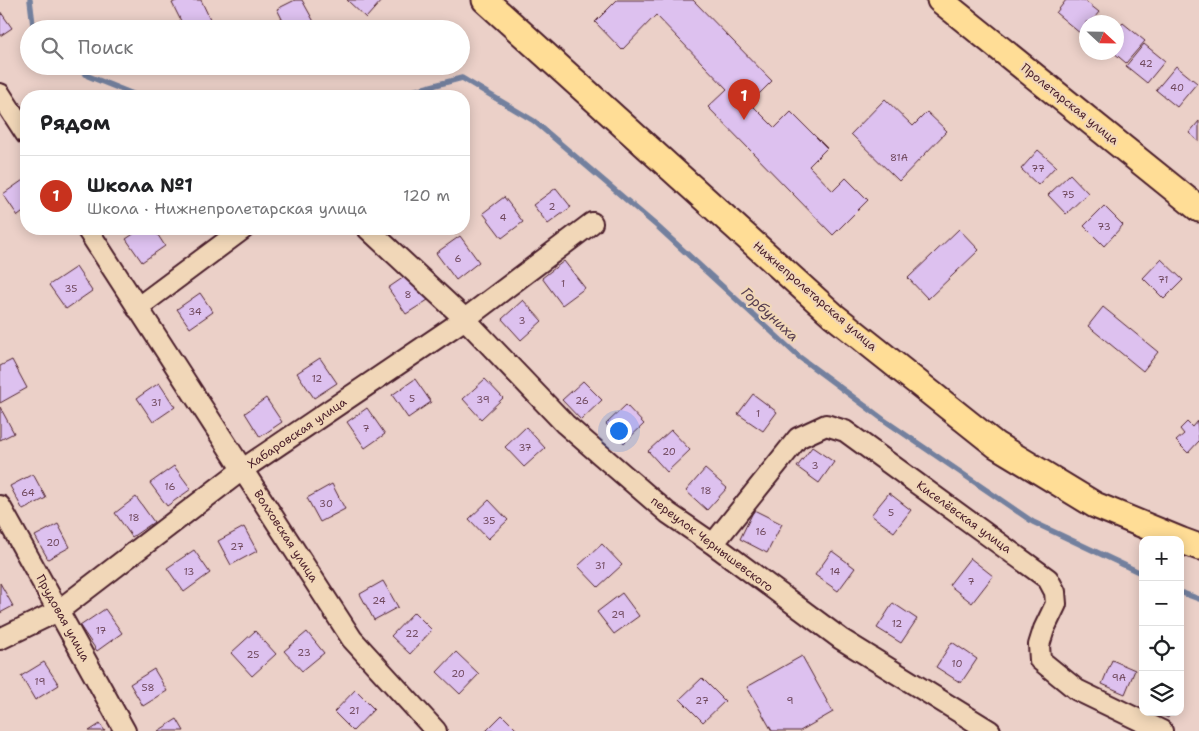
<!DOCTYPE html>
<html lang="ru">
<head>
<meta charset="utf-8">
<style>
  :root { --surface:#fff; --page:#f2f2f2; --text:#202124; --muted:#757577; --line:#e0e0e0; --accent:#c8321e }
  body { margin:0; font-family:"Shantell Sans",sans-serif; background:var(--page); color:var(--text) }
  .controls { position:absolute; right:15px; bottom:15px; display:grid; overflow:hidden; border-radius:10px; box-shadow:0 2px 12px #0003 }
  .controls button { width:45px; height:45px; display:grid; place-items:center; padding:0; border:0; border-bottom:1px solid var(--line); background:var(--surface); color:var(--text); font:25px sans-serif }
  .compass { position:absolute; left:1079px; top:15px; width:45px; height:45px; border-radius:50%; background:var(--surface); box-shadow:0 2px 12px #0003; rotate:112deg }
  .you { position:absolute; left:618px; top:430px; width:18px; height:18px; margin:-12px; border:4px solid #fff; border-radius:50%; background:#1a73e8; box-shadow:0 0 0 8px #1a73e833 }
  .badge { display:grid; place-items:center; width:32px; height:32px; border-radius:50%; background:var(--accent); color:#fff; font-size:16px; font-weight:700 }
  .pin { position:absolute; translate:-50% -41px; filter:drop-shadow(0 1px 2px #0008) }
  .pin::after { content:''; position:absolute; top:26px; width:18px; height:15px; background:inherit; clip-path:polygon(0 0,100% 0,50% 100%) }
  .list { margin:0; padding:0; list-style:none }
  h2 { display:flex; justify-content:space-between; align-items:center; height:65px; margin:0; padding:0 20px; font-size:21px }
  h2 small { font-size:16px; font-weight:400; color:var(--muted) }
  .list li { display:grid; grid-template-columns:32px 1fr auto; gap:15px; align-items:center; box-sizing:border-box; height:80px; padding:0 20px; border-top:1px solid var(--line) }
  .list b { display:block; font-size:19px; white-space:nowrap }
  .list p { margin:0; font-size:16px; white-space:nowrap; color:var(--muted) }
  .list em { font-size:16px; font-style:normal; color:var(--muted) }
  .icon { flex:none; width:28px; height:28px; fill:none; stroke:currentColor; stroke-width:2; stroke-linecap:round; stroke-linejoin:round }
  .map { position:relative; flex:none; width:1199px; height:731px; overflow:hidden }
  .search { position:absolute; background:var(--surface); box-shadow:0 2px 12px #0003; left:20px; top:20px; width:450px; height:55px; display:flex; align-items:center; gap:12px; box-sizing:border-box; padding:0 18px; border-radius:28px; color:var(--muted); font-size:19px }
  .panel { position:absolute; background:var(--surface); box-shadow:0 2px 12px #0003; left:20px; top:90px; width:450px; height:145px; border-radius:20px }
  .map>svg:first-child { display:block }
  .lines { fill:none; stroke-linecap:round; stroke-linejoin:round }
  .stream { stroke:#73809e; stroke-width:5.5 }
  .building { fill:#ddc1ef; stroke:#4a1f2b }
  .minor-casing { stroke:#4a1f2b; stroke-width:24 }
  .major-casing { stroke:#4a1f2b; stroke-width:29 }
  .minor { stroke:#f1d7b8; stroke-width:20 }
  .major { stroke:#ffdd96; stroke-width:25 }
  .labels { text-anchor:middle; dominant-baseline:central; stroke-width:4.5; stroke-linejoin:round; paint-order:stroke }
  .number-label { font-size:10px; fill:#6f485c }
  .street-label { font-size:12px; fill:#4a1f2b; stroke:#f1d7b8 }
  .water-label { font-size:14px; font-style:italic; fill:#583f51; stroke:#f1d7b8 }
</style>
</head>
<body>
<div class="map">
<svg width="1199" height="731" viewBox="0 0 1199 731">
  <rect width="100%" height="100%" fill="#ebd0c8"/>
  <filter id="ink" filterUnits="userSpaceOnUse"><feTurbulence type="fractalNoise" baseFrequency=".02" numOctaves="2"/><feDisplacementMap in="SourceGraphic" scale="10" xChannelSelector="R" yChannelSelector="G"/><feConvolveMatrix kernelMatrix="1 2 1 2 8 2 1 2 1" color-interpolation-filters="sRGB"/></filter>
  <g filter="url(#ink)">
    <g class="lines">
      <path class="stream" d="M30 0 33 25 36 29
        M77 66 88 76 138 96
        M394 96 462 78 534 121 658 227 798 356 884 420 1033 522 1143 574
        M1180 592 1199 599"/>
    </g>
    <path class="building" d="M178 0H201L210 19 191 29H185L172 3Z
      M295 0H302L318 29H287L277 9Z
      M347 0H382L366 18Z
      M617 0H693L772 81 750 103 775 128 791 112 827 148 809 166 833 191 846 178 868 200 833 235 708 107 727 89 656 15 622 50 595 22Z
      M1066 0H1084L1099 12 1091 22H1086V28L1081 34 1056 13Z
      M0 11 12 28 0 36Z
      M1123 23 1145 41 1126 63 1113 52H1116V30Z
      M1144 44 1165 61 1147 83 1126 66Z
      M1176 66 1197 83 1177 107 1156 90Z
      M885 99 913 126 927 112 947 131 899 181 851 134Z
      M1199 121V142L1189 133Z
      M1038 150 1056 166 1038 185 1021 169Z
      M1070 174 1088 193 1066 214 1048 195Z
      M26 178V210L18 216 3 194Z
      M556 188 571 207 548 224 533 205Z
      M504 197 523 222 502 238 483 213Z
      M1104 206 1123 225 1104 246 1084 226Z
      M141 229H154L165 246 142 262 126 239Z
      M959 229 979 250 928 299 908 278Z
      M460 236 479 262 456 280 436 253Z
      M1161 259 1183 280 1164 299 1143 278Z
      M564 261 585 288 562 305 542 278Z
      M76 267 92 291 66 309 49 285Z
      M410 273 428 300 406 314 388 288Z
      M200 293 213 312 190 328 177 309Z
      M523 300 542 321 521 340 502 319Z
      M1103 307 1158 352 1143 371 1088 326Z
      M320 358 337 383 314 398 297 373Z
      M12 360 27 388 0 403V366Z
      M415 379 431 402 408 418 392 395Z
      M485 379 503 398 481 419 463 399Z
      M583 381 602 400 581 420 562 400Z
      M159 383 175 407 153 422 137 398Z
      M753 394 777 412 763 431 738 414Z
      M266 398 282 422 260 437 245 413Z
      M626 405 644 424 624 443 606 424Z
      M0 407 14 433 0 440Z
      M367 408 385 434 365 448 347 422Z
      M1197 421 1199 441 1188 453 1176 441 1184 434 1180 429 1187 422 1192 427Z
      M526 427 545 448 524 467 505 447Z
      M671 430 690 450 667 472 648 451Z
      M812 447 834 462 819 483 797 467Z
      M174 466 191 489 167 506 150 483Z
      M705 469 727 488 707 510 686 491Z
      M33 474 46 498 23 510 10 486Z
      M332 484 345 509 320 522 307 498Z
      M889 493 911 510 894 532 871 515Z
      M136 497 154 522 132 537 115 513Z
      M489 500 508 520 488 539 469 519Z
      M754 510 782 524 767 553 740 539Z
      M58 524 70 547 48 559 35 536Z
      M244 527 257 551 231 565 218 541Z
      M602 544 622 565 598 587 578 566Z
      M194 550 210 573 184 592 167 568Z
      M832 551 855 568 838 591 815 575Z
      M970 558 993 576 972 603 949 585Z
      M383 581 398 607 374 620 360 594Z
      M0 583 13 606 0 613Z
      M622 593 639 616 614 634 597 612Z
      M893 603 917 619 901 643 877 628Z
      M105 609 122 633 97 651 80 626Z
      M414 612 432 630 410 654 391 636Z
      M255 631 276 654 252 676 231 653Z
      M307 632 324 653 302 671 284 651Z
      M952 642 977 659 961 683 936 667Z
      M456 652 479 674 460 694 437 672Z
      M802 656 833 712 800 731H772L747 687Z
      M1112 660 1135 670 1125 694 1102 684Z
      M44 662 59 685 35 700 21 676Z
      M154 669 167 691 143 706 130 684Z
      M702 678 725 701 703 722 680 699Z
      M355 690 374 709 353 731 334 712Z
      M1155 712H1171L1168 718Z
      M502 715 518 731H486Z
      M177 719 184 731H158Z
      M100 724 105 731H89Z"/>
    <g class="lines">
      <g class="minor-casing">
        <path id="minor" d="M0 94 26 134
          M87 229 352 639 436 731
          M368 229 465 319 565 424 668 513 713 544 841 639 990 731
          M137 308 243 229
          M0 506 125 731
          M713 544 798 438 826 425 845 431 1048 579 1055 592 1056 604 1044 629 1039 645 1040 660 1077 690 1162 731
          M0 639 58 611 243 469 465 319 592 223"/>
      </g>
      <g class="major-casing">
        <path id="major" d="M485 0 834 316 996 445 1095 505 1180 540
          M940 0 1199 209
          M1180 540 1199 547"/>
      </g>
      <use href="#minor" class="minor"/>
      <use href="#major" class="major"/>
    </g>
  </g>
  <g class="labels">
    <g class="number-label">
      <text x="1146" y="63">42</text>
      <text x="1177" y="87">40</text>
      <text x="899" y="157">81А</text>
      <text x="1038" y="168">77</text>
      <text x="1068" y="194">75</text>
      <text x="552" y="206">2</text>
      <text x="503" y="217">4</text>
      <text x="1104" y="226">73</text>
      <text x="458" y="258">6</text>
      <text x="1163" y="279">71</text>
      <text x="563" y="283">1</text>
      <text x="71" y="288">35</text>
      <text x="408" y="294">8</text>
      <text x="195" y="311">34</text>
      <text x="522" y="320">3</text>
      <text x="317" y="378">12</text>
      <text x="412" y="398">5</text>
      <text x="483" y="399">39</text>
      <text x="582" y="400">26</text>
      <text x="156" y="402">31</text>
      <text x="758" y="413">1</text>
      <text x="366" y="428">7</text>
      <text x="525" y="447">37</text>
      <text x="669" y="451">20</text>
      <text x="815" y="465">3</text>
      <text x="170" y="486">16</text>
      <text x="706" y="490">18</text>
      <text x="28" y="492">64</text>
      <text x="326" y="503">30</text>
      <text x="891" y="512">5</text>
      <text x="134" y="517">18</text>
      <text x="489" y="520">35</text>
      <text x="761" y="531">16</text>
      <text x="53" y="542">20</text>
      <text x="237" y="546">27</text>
      <text x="600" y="565">31</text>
      <text x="189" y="571">13</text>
      <text x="835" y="571">14</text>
      <text x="971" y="581">7</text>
      <text x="379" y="600">24</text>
      <text x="618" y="614">29</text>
      <text x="897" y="623">12</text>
      <text x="101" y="630">17</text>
      <text x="412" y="633">22</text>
      <text x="304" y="652">23</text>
      <text x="253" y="654">25</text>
      <text x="957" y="663">10</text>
      <text x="458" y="673">20</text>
      <text x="1119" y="677">9А</text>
      <text x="40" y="681">19</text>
      <text x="148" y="687">58</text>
      <text x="702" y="700">27</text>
      <text x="790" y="700">9</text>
      <text x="354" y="710">21</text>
    </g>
    <g class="street-label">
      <text transform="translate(1070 104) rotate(39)">Пролетарская улица</text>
      <text transform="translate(815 296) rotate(41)">Нижнепролетарская улица</text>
      <text transform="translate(297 433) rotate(-34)">Хабаровская улица</text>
      <text transform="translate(964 517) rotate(36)">Киселёвская улица</text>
      <text transform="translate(286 536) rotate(57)">Волховская улица</text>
      <text transform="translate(712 544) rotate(37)">переулок Чернышевского</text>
      <text transform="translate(63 618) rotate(61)">Прудовая улица</text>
    </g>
    <g class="water-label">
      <text transform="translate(770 314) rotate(43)">Горбуниха</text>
    </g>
  </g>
</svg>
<div class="controls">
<button>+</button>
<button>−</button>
<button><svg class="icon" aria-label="locate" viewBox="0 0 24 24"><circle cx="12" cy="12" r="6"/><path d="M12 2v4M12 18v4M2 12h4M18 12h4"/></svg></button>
<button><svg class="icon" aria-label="layers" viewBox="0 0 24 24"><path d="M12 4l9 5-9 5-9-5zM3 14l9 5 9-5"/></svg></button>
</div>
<svg class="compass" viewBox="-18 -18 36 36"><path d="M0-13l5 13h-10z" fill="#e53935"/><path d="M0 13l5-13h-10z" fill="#757577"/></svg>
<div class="you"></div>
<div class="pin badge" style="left:744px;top:120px">1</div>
<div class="search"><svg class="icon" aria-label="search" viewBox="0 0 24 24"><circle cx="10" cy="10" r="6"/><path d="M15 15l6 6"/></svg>Поиск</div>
<section class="panel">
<h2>Рядом<small></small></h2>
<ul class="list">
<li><span class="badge">1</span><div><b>Школа №1</b><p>Школа · Нижнепролетарская улица</p></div><em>120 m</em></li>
</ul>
</section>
</div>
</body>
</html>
